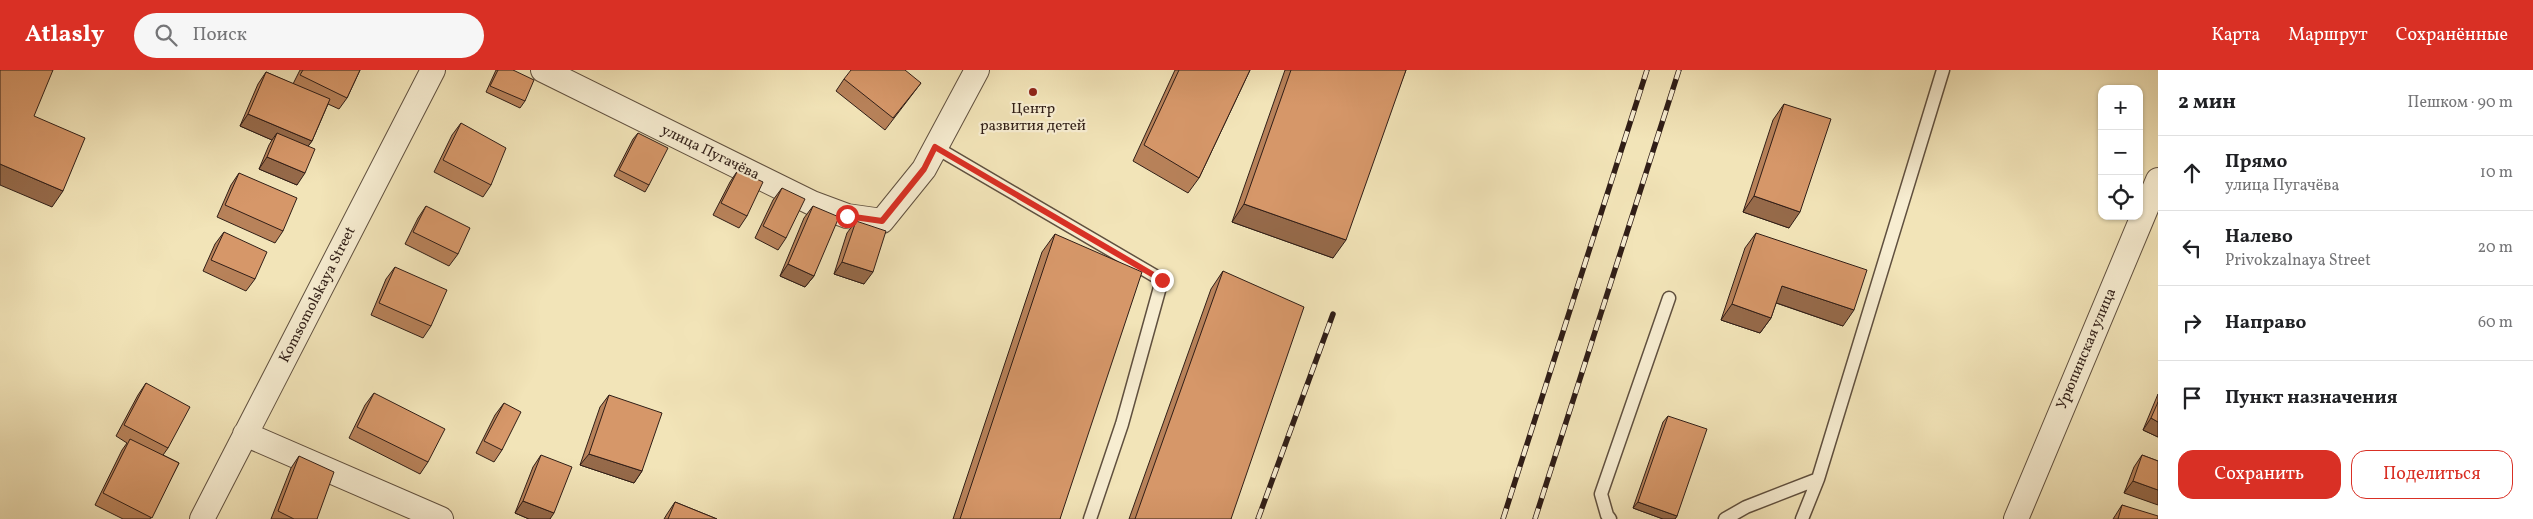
<!DOCTYPE html>
<html lang="ru">
<head>
<meta charset="utf-8">
<style>
  :root { --surface:#fff; --page:#f6f6f6; --text:#202124; --muted:#757577; --line:#e0e0e0; --accent:#d93025 }
  body { margin:0; font-family:Vollkorn,serif; background:var(--page); color:var(--text) }
  .controls { position:absolute; right:15px; top:15px; display:grid; overflow:hidden; border-radius:10px; box-shadow:0 1px 4px #0004 }
  .controls button { width:45px; height:45px; display:grid; place-items:center; padding:0; border:0; border-bottom:1px solid var(--line); background:var(--surface); color:var(--text); font:25px sans-serif }
  .stop { position:absolute; width:15px; height:15px; margin:-11px; border:4px solid #d93025; border-radius:50%; background:#fff }
  .stop.end { background:#d93025; border-color:#fff; box-shadow:0 1px 5px #0008 }
  .list { margin:0; padding:0; list-style:none }
  h2 { display:flex; justify-content:space-between; align-items:center; height:65px; margin:0; padding:0 20px; font-size:21px }
  h2 small { font-size:16px; font-weight:400; color:var(--muted) }
  .list li { display:grid; grid-template-columns:32px 1fr auto; gap:15px; align-items:center; box-sizing:border-box; height:75px; padding:0 20px; border-top:1px solid var(--line) }
  .list b { display:block; font-size:19px; white-space:nowrap }
  .list p { margin:0; font-size:16px; white-space:nowrap; color:var(--muted) }
  .list em { font-size:16px; font-style:normal; color:var(--muted) }
  .actions { display:flex; gap:10px; padding:15px 20px }
  .actions a { flex:1; padding:11px 0; border:1px solid var(--accent); border-radius:15px; text-align:center; font-size:18px; color:var(--accent) }
  .actions .main { background:var(--accent); color:#fff }
  .icon { flex:none; width:28px; height:28px; fill:none; stroke:currentColor; stroke-width:2; stroke-linecap:round; stroke-linejoin:round }
  .map { position:relative; flex:none; width:2158px; height:449px; overflow:hidden }
  header { display:flex; align-items:center; gap:30px; box-sizing:border-box; height:70px; padding:0 25px; background:var(--accent); color:#fff }
  header strong { font-size:24px }
  nav { display:flex; gap:28px; margin-inline-start:auto; font-size:18px }
  .search { width:350px; height:45px; background:var(--page); display:flex; align-items:center; gap:12px; box-sizing:border-box; padding:0 18px; border-radius:28px; color:var(--muted); font-size:19px }
  main { display:flex }
  aside { flex:1; background:var(--surface) }
  .map>svg:first-child { display:block }
  .lines { fill:none; stroke-linecap:round; stroke-linejoin:round }
  .service-casing { stroke:#60503f; stroke-width:15 }
  .minor-casing { stroke:#60503f; stroke-width:26 }
  .service { stroke:#f7edd1; stroke-width:12 }
  .minor { stroke:#f7edd1; stroke-width:24 }
  .rail-casing { stroke:#301e17; stroke-width:5.5 }
  .rail { stroke:#f7edd1; stroke-width:4; stroke-dasharray:11; stroke-linecap:butt }
  .wall { fill:#b8825a; stroke:#301e17 }
  .shaded-wall { fill:#966a4a; stroke:#301e17 }
  .building { fill:#d69769; stroke:#301e17 }
  .route { stroke:#d93025; stroke-width:6 }
  .poi-dot { fill:#8f2418; stroke:#f7edd1; stroke-width:2 }
  .labels { text-anchor:middle; dominant-baseline:central; stroke-width:4.5; stroke-linejoin:round; paint-order:stroke }
  .poi-label { font-size:15px; fill:#301e17; stroke:#f7edd1 }
  .street-label { font-size:15px; fill:#301e17; stroke:#f7edd1 }
</style>
</head>
<body>
<header>
<strong>Atlasly</strong>
<div class="search"><svg class="icon" aria-label="search" viewBox="0 0 24 24"><circle cx="10" cy="10" r="6"/><path d="M15 15l6 6"/></svg>Поиск</div>
<nav><a>Карта</a><a>Маршрут</a><a>Сохранённые</a></nav>
</header>
<main>
<div class="map">
<svg width="2158" height="449" viewBox="0 0 2158 449">
  <rect width="100%" height="100%" fill="#f2e4b8"/>
  <filter id="stains"><feTurbulence type="fractalNoise" baseFrequency=".004" numOctaves="4"/><feColorMatrix values="0 0 0 0 .2 0 0 0 0 .09 0 0 0 0 .02 0 0 0 .5 -.17"/></filter>
  <radialGradient id="worn" r=".72"><stop offset=".6" stop-color="#630" stop-opacity="0"/><stop offset="1" stop-color="#630" stop-opacity=".3"/></radialGradient>
  <g class="lines">
    <g class="service-casing">
      <path id="service" d="M935 77 1162 210 1122 354 1090 449
        M1610 449 1607 445 1601 424 1669 228
        M1725 449 1746 437 1818 409
        M1802 449 1818 409 1943 0"/>
    </g>
    <g class="minor-casing">
      <path id="minor" d="M543 0 812 133 847 146 882 151 924 99 977 0
        M245 364 441 449
        M202 449 433 0
        M2016 449 2158 110"/>
    </g>
    <use href="#service" class="service"/>
    <use href="#minor" class="minor"/>
    <g class="rail-casing">
      <path id="rail" d="M1258 449 1333 244
        M1503 449 1647 0
        M1535 449 1679 0"/>
    </g>
    <use href="#rail" class="rail"/>
  </g>
  <path class="wall" d="M300 0H360L347 28 339 39 328 34 312 71 308 76 297 115 259 99 269 75 272 70 240 56 258 14 266 2 293 14Z
    M496 0H513L525 31 520 38 486 22Z
    M1175 0H1250L1199 108 1188 123 1133 91Z
    M1285 0H1406L1333 188 1232 152Z
    M844 9 921 13 885 60 836 21Z
    M1784 34 1789 158 1743 142 1773 50Z
    M461 53 491 115 483 127 434 102 452 65Z
    M638 63 649 115 645 122 614 106 633 69Z
    M738 100 747 146 739 158 713 145 730 112Z
    M239 103 283 161 275 173 217 147 231 115Z
    M782 118 786 168 778 180 755 168 773 130Z
    M426 136 458 184 449 196 405 174 418 148Z
    M813 136 814 206 805 217 780 206 804 148Z
    M856 151 864 214 834 204 847 163Z
    M224 162 255 209 246 221 203 201 215 174Z
    M1756 163 1843 256 1776 233 1771 248 1760 263 1721 250 1745 178Z
    M1055 164 1060 449H953L1042 182Z
    M395 197 431 256 423 268 371 245 386 209Z
    M1223 201 1231 449H1129L1211 219Z
    M146 313 168 378 163 385 179 393 150 449H123L95 435 122 380 127 373 116 366 138 325Z
    M374 323 428 392 420 404 349 368 365 335Z
    M2158 324V367L2143 360Z
    M609 325 642 401 634 413 580 395 600 337Z
    M504 333 502 380 494 392 476 383 495 345Z
    M1668 346 1677 446 1675 449H1663L1633 438 1663 352Z
    M541 385 550 449H529L515 443 533 397Z
    M2142 385 2158 391 2124 423 2134 397Z
    M299 386 317 449H271L291 398Z
    M675 432 717 449H664L667 444Z
    M2122 435 2158 449H2113Z"/>
  <path class="shaded-wall" d="M248 44 312 71 303 83 277 63 272 70 240 56Z
    M267 87 305 103 297 115 259 99Z
    M0 94 63 121 52 137 0 115Z
    M1754 126 1800 142 1789 158 1743 142Z
    M1244 134 1346 170 1333 188 1232 152Z
    M842 192 873 202 864 214 834 204Z
    M788 194 814 206 805 217 780 206Z
    M1782 216 1854 240 1843 256 1771 231Z
    M1732 234 1771 248 1760 263 1721 250Z
    M2151 348 2158 352V367L2143 360Z
    M589 384 642 401 634 413 580 395Z
    M2133 411 2158 420V435L2124 423Z
    M523 431 554 443 550 449H529L515 443Z
    M1638 432 1677 446 1675 449H1663L1633 438Z"/>
  <path class="building" d="M0 0H53L34 46 85 68 63 121 0 94Z
    M303 0H360L347 28 300 5Z
    M498 0H513L534 10 525 31 490 16Z
    M851 0H905L921 13 893 48 844 9Z
    M1179 0H1250L1199 108 1144 75Z
    M1291 0H1406L1346 170 1244 134Z
    M266 2 330 29 312 71 248 44Z
    M1784 34 1831 49 1800 142 1754 126Z
    M461 53 506 78 491 115 443 90Z
    M277 63 315 79 305 103 267 87Z
    M638 63 668 78 649 115 619 100Z
    M738 100 763 112 747 146 721 133Z
    M239 103 297 128 283 161 225 135Z
    M782 118 805 129 786 168 763 156Z
    M426 136 470 158 458 184 413 162Z
    M813 136 839 147 814 206 788 194Z
    M856 151 886 161 873 202 842 192Z
    M224 162 267 182 255 209 211 190Z
    M1756 163 1867 200 1854 240 1782 216 1771 248 1732 234Z
    M1055 164 1142 202 1060 449H960Z
    M395 197 447 220 431 256 379 233Z
    M1223 201 1304 237 1231 449H1135Z
    M146 313 190 337 168 378 124 355Z
    M374 323 445 359 428 392 357 357Z
    M609 325 662 343 642 401 589 384Z
    M2158 332V352L2151 348Z
    M504 333 521 342 502 380 484 371Z
    M1668 346 1707 359 1677 446 1638 432Z
    M130 369 179 393 152 448 103 423Z
    M541 385 572 397 554 443 523 431Z
    M2142 385 2158 391V420L2133 411Z
    M299 386 334 402 317 449H294L278 441Z
    M675 432 717 449H668Z
    M2122 435 2158 446V449H2118Z"/>
  <g class="lines">
    <path class="route" d="M847 146 882 151 924 99 935 77 1162 210"/>
  </g>
  <circle class="poi-dot" cx="1033" cy="22" r="5"/>
  <g class="labels">
    <g class="poi-label">
      <text x="1033" y="39">Центр<tspan x="1033" dy="17">развития детей</tspan></text>
    </g>
    <g class="street-label">
      <text transform="translate(710 83) rotate(26)">улица Пугачёва</text>
      <text transform="translate(318 225) rotate(-63)">Komsomolskaya Street</text>
      <text transform="translate(2087 279) rotate(-67)">Урюпинская улица</text>
    </g>
  </g>
  <rect width="100%" height="100%" filter="url(#stains)"/>
  <rect width="100%" height="100%" fill="url(#worn)"/>
</svg>
<div class="controls">
<button>+</button>
<button>−</button>
<button><svg class="icon" aria-label="locate" viewBox="0 0 24 24"><circle cx="12" cy="12" r="6"/><path d="M12 2v4M12 18v4M2 12h4M18 12h4"/></svg></button>
</div>
<div class="stop" style="left:847px;top:146px"></div>
<div class="stop end" style="left:1162px;top:210px"></div>
</div>
<aside>
<h2>2 мин<small>Пешком · 90 m</small></h2>
<ul class="list">
<li><svg class="icon" aria-label="ahead" viewBox="0 0 24 24"><path d="M12 20V5M6 11l6-6 6 6"/></svg><div><b>Прямо</b><p>улица Пугачёва</p></div><em>10 m</em></li>
<li><svg class="icon" aria-label="left" viewBox="0 0 24 24"><path d="M17 20v-9H6M10 6l-5 5 5 5"/></svg><div><b>Налево</b><p>Privokzalnaya Street</p></div><em>20 m</em></li>
<li><svg class="icon" aria-label="right" viewBox="0 0 24 24"><path d="M7 20v-9h11M14 6l5 5-5 5"/></svg><div><b>Направо</b></div><em>60 m</em></li>
<li><svg class="icon" aria-label="arrive" viewBox="0 0 24 24"><path d="M6 21V4h12l-3 4 3 4H6"/></svg><div><b>Пункт назначения</b></div></li>
</ul>
<div class="actions"><a class="main">Сохранить</a><a>Поделиться</a></div>
</aside>
</main>
</body>
</html>
